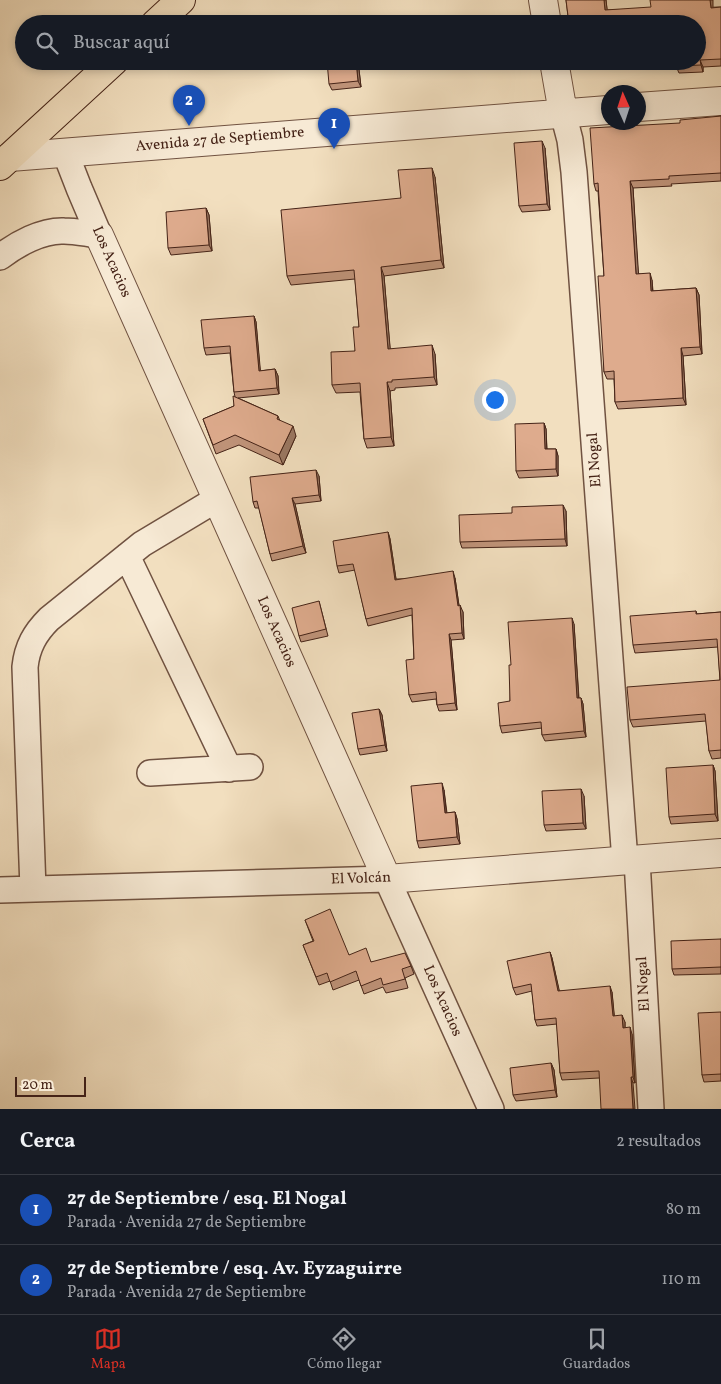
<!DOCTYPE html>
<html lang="es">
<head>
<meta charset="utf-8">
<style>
  :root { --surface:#171b24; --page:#242831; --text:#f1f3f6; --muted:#9ea1a6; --line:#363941; --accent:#d93025 }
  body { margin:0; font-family:Vollkorn,serif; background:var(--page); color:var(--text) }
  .compass { position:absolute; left:601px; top:85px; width:45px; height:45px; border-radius:50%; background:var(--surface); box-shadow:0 2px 8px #0003; rotate:357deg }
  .scale { position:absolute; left:15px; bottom:12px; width:71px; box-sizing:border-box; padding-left:5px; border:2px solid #452317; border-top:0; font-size:14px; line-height:18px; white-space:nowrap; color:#452317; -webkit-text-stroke:4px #f7ead5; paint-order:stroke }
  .you { position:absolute; left:494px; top:399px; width:18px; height:18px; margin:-12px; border:4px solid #fff; border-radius:50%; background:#1a73e8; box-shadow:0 0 0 8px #1a73e833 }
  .badge { display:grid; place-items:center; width:32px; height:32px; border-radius:50%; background:var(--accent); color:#fff; font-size:16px; font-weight:700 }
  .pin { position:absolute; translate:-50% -41px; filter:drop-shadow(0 1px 2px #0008) }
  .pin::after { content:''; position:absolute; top:26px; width:18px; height:15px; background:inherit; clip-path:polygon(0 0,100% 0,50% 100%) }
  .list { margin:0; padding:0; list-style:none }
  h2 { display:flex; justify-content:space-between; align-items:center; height:65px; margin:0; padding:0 20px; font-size:21px }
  h2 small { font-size:16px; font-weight:400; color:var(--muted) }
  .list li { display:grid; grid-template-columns:32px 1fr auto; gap:15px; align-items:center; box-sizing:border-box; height:70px; padding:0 20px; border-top:1px solid var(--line) }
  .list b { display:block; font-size:19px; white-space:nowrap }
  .list p { margin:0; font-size:16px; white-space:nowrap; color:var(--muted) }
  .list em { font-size:16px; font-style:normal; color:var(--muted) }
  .icon { flex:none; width:28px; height:28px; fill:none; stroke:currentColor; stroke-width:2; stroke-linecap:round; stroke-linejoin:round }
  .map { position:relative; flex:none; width:721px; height:1109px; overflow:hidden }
  .search { position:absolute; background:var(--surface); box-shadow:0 2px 8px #0003; left:15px; right:15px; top:15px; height:55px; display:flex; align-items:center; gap:12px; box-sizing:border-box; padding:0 18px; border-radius:28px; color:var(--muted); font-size:19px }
  .sheet { height:205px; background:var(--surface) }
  nav { display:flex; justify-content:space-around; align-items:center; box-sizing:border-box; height:70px; border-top:1px solid var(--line); background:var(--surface); font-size:14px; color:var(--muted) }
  nav a { display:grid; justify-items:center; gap:2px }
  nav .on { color:var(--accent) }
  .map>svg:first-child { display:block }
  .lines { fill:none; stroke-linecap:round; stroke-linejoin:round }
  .minor-casing { stroke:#705241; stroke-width:28 }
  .tertiary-casing { stroke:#705241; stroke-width:30 }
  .primary-casing { stroke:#452317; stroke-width:30 }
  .minor { stroke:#f7ead5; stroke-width:25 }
  .tertiary { stroke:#f7ead5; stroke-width:28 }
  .primary { stroke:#f2dfbf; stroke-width:28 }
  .wall { fill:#bf9379; stroke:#452317 }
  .shaded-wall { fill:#9b7863; stroke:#452317 }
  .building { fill:#deab8d; stroke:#452317 }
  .labels { text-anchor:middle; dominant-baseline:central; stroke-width:4; stroke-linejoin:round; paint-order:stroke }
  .street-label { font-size:15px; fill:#452317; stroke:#f7ead5 }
</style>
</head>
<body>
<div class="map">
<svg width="721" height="1109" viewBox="0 0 721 1109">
  <rect width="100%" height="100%" fill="#f2dfbf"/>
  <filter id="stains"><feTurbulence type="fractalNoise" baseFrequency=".004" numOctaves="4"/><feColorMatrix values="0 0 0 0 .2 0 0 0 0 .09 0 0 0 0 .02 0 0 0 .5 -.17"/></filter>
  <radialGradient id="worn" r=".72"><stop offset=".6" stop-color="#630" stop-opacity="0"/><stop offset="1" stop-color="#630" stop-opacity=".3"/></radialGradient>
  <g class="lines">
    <g class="minor-casing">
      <path id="minor" d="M563 113 570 140 574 172 625 861
        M65 152 79 188 99 235
        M0 257C17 244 42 230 64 231 76 231 88 234 99 235
        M127 556 229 769
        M150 773 250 767
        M637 860 651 1109
        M33 889 25 667C27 647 35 633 49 619L142 544 217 499
        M0 890 387 879 491 1109"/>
    </g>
    <g class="tertiary-casing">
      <path id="tertiary" d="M543 0 547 24
        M554 61 563 113
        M638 107 721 101
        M10 157 608 110
        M99 235 387 879 721 853"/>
    </g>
    <g class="primary-casing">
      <path id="primary" d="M155 24 181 0
        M0 166 114 61"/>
    </g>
    <use href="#minor" class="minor"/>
    <use href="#tertiary" class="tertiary"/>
    <use href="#primary" class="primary"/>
  </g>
  <path class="wall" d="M566 0H606L607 10 721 7V66L703 67V72L679 73 676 66 697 24H569Z
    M358 61 361 87 332 90 329 84Z
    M721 116V181L671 184 672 186 633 188 638 273 652 280 653 291 696 288 699 295 702 354 683 356 686 405 618 409 615 402 614 379H607L604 372V276L598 191H596L594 184 680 123Z
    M545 148 550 210 522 212 519 206Z
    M435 177 444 268 384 276 390 349 435 354 437 385 395 388V390L390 391 394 446 367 448 364 439 360 392 336 393 332 385 355 351 359 327 355 279 291 285 287 276 401 198Z
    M206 208 209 215 212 251 171 255 168 248Z
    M254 316 256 322 260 371 275 369 278 376 279 394 238 398 278 416 280 421 296 436 283 465 239 445 216 454 203 419 234 406 235 397 234 392 230 353 206 355 204 348Z
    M544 423 546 429 547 449H556L558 456V476L519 478 516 471Z
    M319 476 321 501 295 504 306 553 272 561 270 554 259 508H255L253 502Z
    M566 511 567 546 462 548 460 542Z
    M388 532 390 539 396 579 455 578 459 606 463 612 464 639 451 640 457 710 439 711 437 705 436 699 412 702 409 695 414 659 412 615 368 626 366 619 355 570 339 573 337 566Z
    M319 601 328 636 301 642 299 636Z
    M696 611 697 614 721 612V758L712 759 709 751 706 721 633 727 630 720 720 680 718 647 635 653 633 645Z
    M574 624 579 698H581L583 704 586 737 545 741 542 735V728L502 733 500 726 510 701 511 665Z
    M379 709 382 715 387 751 360 755 358 749Z
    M713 765 715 771 718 821 671 824 669 817Z
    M444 790 447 813 455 812 457 819 460 844 419 848 417 841Z
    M584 796 586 829 546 831 544 825Z
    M305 920 349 955 371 962 411 966 414 974 405 978 408 988 386 993 383 987 364 994 359 980 333 990 330 981 319 985 303 945 313 941Z
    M721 939V974L674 975 672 969Z
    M550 952 552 958 559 991 612 992 614 1016 625 1022V1028L632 1034 635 1083 599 1078 562 1080 560 1073 557 1024 537 1026 535 1020 532 991 516 995 513 988Z
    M721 1012V1081L704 1082 702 1075Z
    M551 1063 554 1070 557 1097 516 1101 513 1095Z"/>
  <path class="shaded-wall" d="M604 0H606L608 17 605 10Z
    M710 0H713V15L711 8Z
    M700 60 703 67V72L701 65Z
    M356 61H358L361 87 358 81Z
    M542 141 545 148 550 210 547 204Z
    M432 168 435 177 444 268 441 260Z
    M630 181 633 188 639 281 636 274Z
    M206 208 209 215 212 251 209 245Z
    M381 267 384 276 391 358 388 349Z
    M650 273 652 280 653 298 651 291Z
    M696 288 699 295 702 354 700 347Z
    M254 316 256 322 261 377 259 371Z
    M432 345 435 354 437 385 434 377Z
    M681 348 683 356 686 405 683 398Z
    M275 369 278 376 279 394 277 388Z
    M387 382 390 391 394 446 391 437Z
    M544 423 546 429 547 456 545 449Z
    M293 426 296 436 283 465 279 455Z
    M556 449 558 456V476L556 469Z
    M316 470 319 476 321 501 319 495Z
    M292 498 295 504 306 553 303 546Z
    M563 505 566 511 567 546 565 539Z
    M388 532 390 539 397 586 395 580Z
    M453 571 455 578 460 612 458 606Z
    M460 605 463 612 464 639 462 633Z
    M572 618 574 624 579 704 577 698Z
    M449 634 451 640 457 710 455 703Z
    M581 698 583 704 586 737 584 731Z
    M379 709 382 715 387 751 385 745Z
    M713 765 715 771 718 821 715 814Z
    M442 783 444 790 447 820 445 813Z
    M581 789 584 796 586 829 583 823Z
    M455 812 457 819 460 844 457 837Z
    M550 952 552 958 561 998 558 991Z
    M610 986 612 992 615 1022 613 1016Z
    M622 1015 625 1022V1034L623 1028Z
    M630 1027 632 1034 635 1083 633 1077Z
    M551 1063 554 1070 557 1097 555 1090Z
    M631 1077 633 1083 635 1109H633Z"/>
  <path class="building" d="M566 0H604L605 10 651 7 650 0H710L711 8 721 7V59L700 60 701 65 676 66V61H697V24H569Z
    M327 61H356L358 81 329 84Z
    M721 116V173L669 176V179L630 181 636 274 650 273 651 291 696 288 700 347 681 348 683 398 615 402 614 371 604 372 598 276H604L598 183 594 184 590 128 680 123V120Z
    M542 141 547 204 519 206 514 143Z
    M432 168 441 260 381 267 388 349 432 345 434 377 392 380V382H387L391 437 364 439 360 383 332 385 331 352 355 351 353 327H359L354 270 287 276 281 210 401 198 398 170Z
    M206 208 209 245 168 248 166 212Z
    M254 316 259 371 275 369 277 388 234 392 230 346 204 348 201 320Z
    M233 396 278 416 277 419 293 426 279 455 235 435 213 445 203 419 234 406Z
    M544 423 545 449H556V469L516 471 515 424Z
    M316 470 319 495 292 498 303 546 270 554 257 501 253 502 250 477Z
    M563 505 565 539 460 542 459 515 512 513V507Z
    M388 532 395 580 453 571 458 606 460 605 462 633 449 634 455 703 437 705 436 692 409 695 406 660 414 659 412 608 366 619 353 564 337 566 333 541Z
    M319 601 326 629 299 636 292 608Z
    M696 611V614L721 612V750L709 751 705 714 630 720 627 687 720 680 717 639 633 645 630 616Z
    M572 618 577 698H581L584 731 542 735 541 722 500 726 498 703 510 701 509 665H511L508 622Z
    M379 709 385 745 358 749 352 713Z
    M713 765 715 814 669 817 666 768Z
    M442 783 445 813 455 812 457 837 417 841 411 786Z
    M581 789 583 823 544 825 542 791Z
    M330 909 349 955 366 948 371 962 405 953 411 966 402 969 405 979 383 985 381 978 361 986 356 971 330 982 327 973 316 977 303 945 314 941 305 920Z
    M721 939V967L672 969 671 941Z
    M550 952 558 991 610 986 613 1016 622 1015 623 1028 630 1027 633 1077H631L633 1109H601L599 1071 560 1073 556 1018 535 1020 531 984 513 988 507 961Z
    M721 1012V1074L702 1075 698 1013Z
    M551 1063 555 1090 513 1095 510 1068Z"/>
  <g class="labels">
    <g class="street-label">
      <text transform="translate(220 140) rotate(-5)">Avenida 27 de Septiembre</text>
      <text transform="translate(111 262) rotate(66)">Los Acacios</text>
      <text transform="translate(595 460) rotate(-94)">El Nogal</text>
      <text transform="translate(276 632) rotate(66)">Los Acacios</text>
      <text transform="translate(361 879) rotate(-2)">El Volcán</text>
      <text transform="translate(644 984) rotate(-93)">El Nogal</text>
      <text transform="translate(442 1001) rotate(66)">Los Acacios</text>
    </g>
  </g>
  <rect width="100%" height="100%" filter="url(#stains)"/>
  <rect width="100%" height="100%" fill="url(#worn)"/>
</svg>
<svg class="compass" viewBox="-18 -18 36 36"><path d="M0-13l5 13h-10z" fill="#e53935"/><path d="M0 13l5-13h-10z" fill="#9ea1a6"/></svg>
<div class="scale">20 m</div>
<div class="you"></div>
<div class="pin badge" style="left:334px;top:149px;background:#1a4fb4">1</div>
<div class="pin badge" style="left:189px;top:126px;background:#1a4fb4">2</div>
<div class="search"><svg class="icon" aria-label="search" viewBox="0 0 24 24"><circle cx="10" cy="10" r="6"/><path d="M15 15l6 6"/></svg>Buscar aquí</div>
</div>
<section class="sheet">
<h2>Cerca<small>2 resultados</small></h2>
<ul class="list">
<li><span class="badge" style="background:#1a4fb4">1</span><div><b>27 de Septiembre / esq. El Nogal</b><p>Parada · Avenida 27 de Septiembre</p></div><em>80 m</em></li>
<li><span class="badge" style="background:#1a4fb4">2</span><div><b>27 de Septiembre / esq. Av. Eyzaguirre</b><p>Parada · Avenida 27 de Septiembre</p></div><em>110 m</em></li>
</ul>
</section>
<nav>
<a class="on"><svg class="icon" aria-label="map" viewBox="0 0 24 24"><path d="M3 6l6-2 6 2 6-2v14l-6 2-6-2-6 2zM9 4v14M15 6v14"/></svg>Mapa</a>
<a><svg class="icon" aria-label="directions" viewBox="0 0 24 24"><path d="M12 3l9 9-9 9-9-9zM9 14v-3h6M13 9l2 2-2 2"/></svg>Cómo llegar</a>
<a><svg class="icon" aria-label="saved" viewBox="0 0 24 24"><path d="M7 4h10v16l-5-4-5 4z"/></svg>Guardados</a>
</nav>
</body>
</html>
